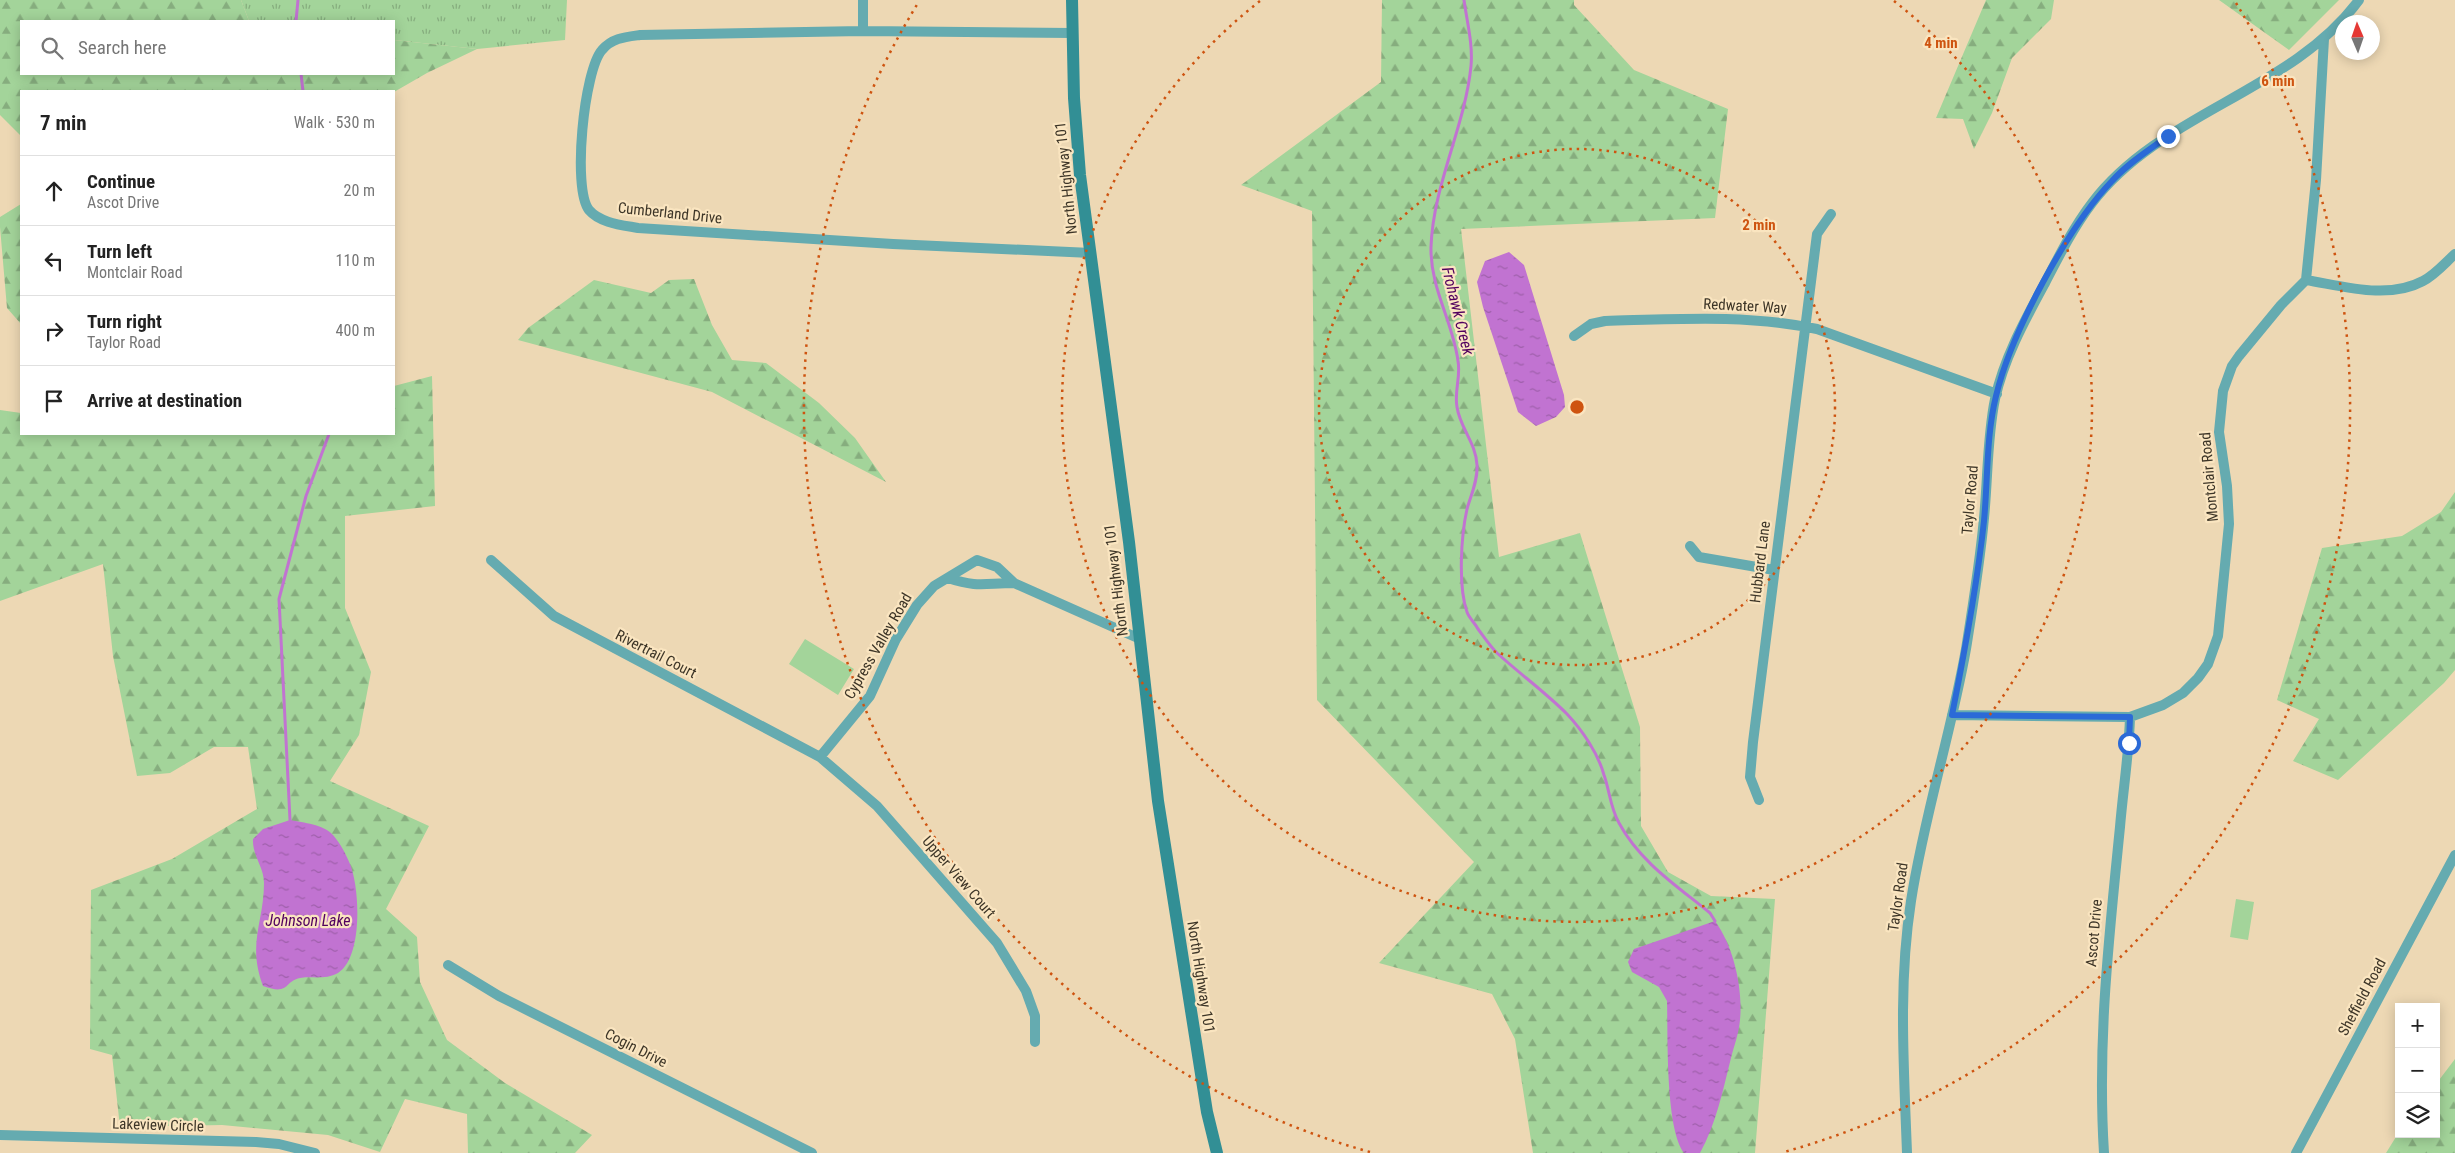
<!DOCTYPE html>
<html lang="en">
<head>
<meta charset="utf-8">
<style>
  :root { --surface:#fff; --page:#f2f2f2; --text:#222; --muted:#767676; --line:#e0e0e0 }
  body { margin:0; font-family:"Roboto Condensed",sans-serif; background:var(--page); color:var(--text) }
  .controls { position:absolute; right:15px; bottom:15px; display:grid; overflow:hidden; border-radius:0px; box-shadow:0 2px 12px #0003 }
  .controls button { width:45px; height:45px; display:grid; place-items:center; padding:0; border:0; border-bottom:1px solid var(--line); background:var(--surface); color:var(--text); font:25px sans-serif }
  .compass { position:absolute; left:2335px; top:15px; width:45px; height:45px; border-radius:50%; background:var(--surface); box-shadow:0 2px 12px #0003; rotate:358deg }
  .stop { position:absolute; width:15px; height:15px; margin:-11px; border:4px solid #2b6ad7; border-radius:50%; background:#fff }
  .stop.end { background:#2b6ad7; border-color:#fff; box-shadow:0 1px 5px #0008 }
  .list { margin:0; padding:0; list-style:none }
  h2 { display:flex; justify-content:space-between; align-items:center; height:65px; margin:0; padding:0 20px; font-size:21px }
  h2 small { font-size:16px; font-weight:400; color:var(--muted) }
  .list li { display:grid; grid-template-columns:32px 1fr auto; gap:15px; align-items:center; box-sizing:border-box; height:70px; padding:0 20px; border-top:1px solid var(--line) }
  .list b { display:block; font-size:19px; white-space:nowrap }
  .list p { margin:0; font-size:16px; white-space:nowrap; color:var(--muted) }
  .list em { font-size:16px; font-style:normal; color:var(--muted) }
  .icon { flex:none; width:28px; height:28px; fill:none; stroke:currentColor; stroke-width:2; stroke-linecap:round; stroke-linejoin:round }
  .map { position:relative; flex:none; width:2455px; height:1153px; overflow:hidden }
  .search { position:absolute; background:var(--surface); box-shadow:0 2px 12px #0003; left:20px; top:20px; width:375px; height:55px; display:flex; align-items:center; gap:12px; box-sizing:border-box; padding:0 18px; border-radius:0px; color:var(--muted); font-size:19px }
  .panel { position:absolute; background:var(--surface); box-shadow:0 2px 12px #0003; left:20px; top:90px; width:375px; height:345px; border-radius:0px }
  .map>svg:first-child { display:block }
  .grass { fill:url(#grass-tufts) }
  .forest { fill:url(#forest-firs) }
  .pitch { fill:#a3d49a }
  .water { fill:url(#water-ripples) }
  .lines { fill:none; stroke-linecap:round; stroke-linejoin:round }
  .stream { stroke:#c173d1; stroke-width:3 }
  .street { stroke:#65abb0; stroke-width:10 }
  .secondary { stroke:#328f95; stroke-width:12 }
  .route { stroke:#2b6ad7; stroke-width:6 }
  .ring { fill:none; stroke:#ce5410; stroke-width:2.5; stroke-dasharray:2.5 5 }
  .labels { text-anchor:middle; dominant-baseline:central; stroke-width:4.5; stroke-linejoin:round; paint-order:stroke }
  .street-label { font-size:15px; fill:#3d3527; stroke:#fae5c0 }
  .water-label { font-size:16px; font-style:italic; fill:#51005e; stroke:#fae5c0 }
  .centre { fill:#ce5410; stroke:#fae5c0; stroke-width:2.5 }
  .ring-label { font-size:15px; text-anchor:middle; font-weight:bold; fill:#ce5410; stroke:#fae5c0; stroke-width:4.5; stroke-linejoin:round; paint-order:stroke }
</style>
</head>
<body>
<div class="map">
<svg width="2455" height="1153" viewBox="0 0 2455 1153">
  <defs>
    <pattern id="grass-tufts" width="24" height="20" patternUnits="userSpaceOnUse" patternTransform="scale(1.25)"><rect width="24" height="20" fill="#a3d49a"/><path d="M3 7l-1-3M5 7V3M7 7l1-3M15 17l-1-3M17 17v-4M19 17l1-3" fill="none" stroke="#86ad7e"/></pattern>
    <pattern id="forest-firs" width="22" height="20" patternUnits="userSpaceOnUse" patternTransform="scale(1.25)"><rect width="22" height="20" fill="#a3d49a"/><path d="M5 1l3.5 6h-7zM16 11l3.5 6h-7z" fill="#86ad7e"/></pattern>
    <pattern id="water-ripples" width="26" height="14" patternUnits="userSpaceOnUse" patternTransform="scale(1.25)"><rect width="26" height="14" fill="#c173d1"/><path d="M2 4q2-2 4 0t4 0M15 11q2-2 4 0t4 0" fill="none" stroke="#9e5faa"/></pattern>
  </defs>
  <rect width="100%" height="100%" fill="#edd8b4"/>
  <path class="grass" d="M241 0H567L565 40 477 49 394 40V21H249Z"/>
  <path class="forest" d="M0 0H241L249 21H21V74H394V40L477 49 427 73 394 92 21 91V136L0 115Z
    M1382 0H1574V5L1634 70 1728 109 1715 218 1461 229 1499 557 1580 533 1640 727 1641 826 1668 872 1711 896 1775 899 1755 1153H1533L1515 1039 1492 994 1379 963 1474 862 1317 700 1312 211 1241 185 1381 82Z
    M1986 0H2054L2051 19 2012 58 1992 113 1974 149 1963 119 1936 118Z
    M2219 0H2339L2289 50Z
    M21 204V324L7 308 0 227V217Z
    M694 279 712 325 732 360 766 363 819 403 855 438 886 482 712 392 518 340 528 328 594 280 651 293 669 280Z
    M432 376 435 506 345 516V608L371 672 359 735 330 781 429 826 386 909 417 937 420 982 447 1040 505 1083 592 1135 575 1153H468L467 1114 405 1099 380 1152 328 1135 222 1125 120 1127 112 1055 90 1049 91 890 172 859 257 809 248 747H214L170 773 137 776 113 656 103 564 0 601V410L21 413V434H394V386Z
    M2455 492V670L2444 683 2338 780 2293 761 2319 719 2277 700 2322 548 2402 536 2441 512Z
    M2455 1059V1153H2386L2399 1132V1134H2436V1084Z"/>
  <path class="pitch" d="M805 639 854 669 838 695 789 664Z
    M2236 899 2254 902 2248 940 2230 937Z"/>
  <path class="water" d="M1509 252 1524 265 1564 395 1565 407 1556 417 1536 426 1518 412 1483 307 1477 282 1485 261Z
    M290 820C304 823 323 824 333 835 340 843 346 854 350 864 360 888 363 958 338 973 326 980 313 976 300 978 284 981 290 996 263 986 247 944 264 922 264 883 264 867 252 855 253 839L263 829Z
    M1715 921C1734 947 1743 989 1740 1020 1739 1033 1734 1046 1731 1058 1723 1090 1716 1124 1700 1153H1684C1665 1128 1668 1034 1667 1001L1659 987 1632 972 1628 962 1634 949Z"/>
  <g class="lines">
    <path class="stream" d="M1464 0C1467 22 1473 44 1471 66 1465 127 1433 185 1431 247 1430 288 1453 322 1458 361 1461 376 1454 392 1457 407 1460 428 1476 443 1477 465 1478 480 1471 495 1467 509 1461 536 1458 586 1467 612 1469 618 1475 623 1478 629 1484 637 1490 646 1497 653 1520 674 1545 692 1567 714 1582 730 1598 753 1604 775 1610 792 1610 807 1619 823 1640 862 1677 886 1710 913L1715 921
      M296 21 298 0
      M301 74 303 91
      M290 820 279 599 306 496 329 434"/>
    <path class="street" d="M863 0V31
      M1072 33 863 31 640 35C625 37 612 38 602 50 584 70 572 189 589 210 600 223 622 225 638 228L893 244 1091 253
      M2306 280C2343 286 2388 300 2423 281 2435 275 2445 263 2455 254
      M1574 336 1591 324 1605 321C1677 319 1747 314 1817 329L1997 394
      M1690 546 1699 557 1774 570
      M491 560 554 616 820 757 877 806 997 943 1026 991 1035 1016V1042
      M948 578C978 588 985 583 1014 583
      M1952 715 2130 717 2163 705 2183 693 2198 678 2208 664 2218 636 2229 524 2227 486 2219 432 2223 391 2232 366 2239 356 2281 305 2306 280 2316 180 2324 39
      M820 757 870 696 896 639 917 605 934 586 977 560 997 567 1014 583 1140 639
      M1759 800 1750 777 1753 742 1817 234 1831 214
      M448 965 499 996 812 1153
      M0 1135 256 1142 279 1144 315 1153
      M1907 1153C1904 1069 1898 985 1911 901 1924 816 1951 734 1966 649 1973 605 1980 562 1984 518 1988 478 1987 438 1995 399 2004 358 2025 320 2045 283 2059 256 2073 228 2092 203 2161 112 2291 92 2359 0
      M2104 1153C2097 1042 2109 937 2120 827 2123 790 2129 754 2130 717
      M2296 1153 2455 855"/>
    <path class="secondary" d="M1072 0 1074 98 1080 175 1129 542 1158 801 1207 1112 1217 1153"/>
  </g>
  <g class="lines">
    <path class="route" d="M2129 743 2130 717 1952 715C1965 650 1977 586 1984 521 1988 479 1986 437 1996 396 2011 333 2067 228 2112 181 2128 163 2149 150 2168 136"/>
  </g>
  <g class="ring">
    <circle cx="1577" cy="407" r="258"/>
    <path d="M1894 1A515 515 0 1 1 1260 1"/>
    <path d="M1370 1152A773 773 0 0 1 918 3M2236 3A773 773 0 0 1 1784 1152"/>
  </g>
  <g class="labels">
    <g class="street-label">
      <text transform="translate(1066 178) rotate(-96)">North Highway 101</text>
      <text transform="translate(670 213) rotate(6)">Cumberland Drive</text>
      <text transform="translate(1745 306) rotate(3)">Redwater Way</text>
      <text transform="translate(2209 477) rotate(-95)">Montclair Road</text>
      <text transform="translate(1970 500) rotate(-85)">Taylor Road</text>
      <text transform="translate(1760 562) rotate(-83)">Hubbard Lane</text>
      <text transform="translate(1116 580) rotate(-97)">North Highway 101</text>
      <text transform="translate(878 646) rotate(-60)">Cypress Valley Road</text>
      <text transform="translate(656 654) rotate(27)">Rivertrail Court</text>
      <text transform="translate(959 877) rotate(49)">Upper View Court</text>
      <text transform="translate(1898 897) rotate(-82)">Taylor Road</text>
      <text transform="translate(2094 933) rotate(-85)">Ascot Drive</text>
      <text transform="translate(1201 977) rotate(81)">North Highway 101</text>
      <text transform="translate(2362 997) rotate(-62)">Sheffield Road</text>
      <text transform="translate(636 1048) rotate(27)">Cogin Drive</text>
      <text transform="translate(158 1125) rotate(2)">Lakeview Circle</text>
    </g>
    <g class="water-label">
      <text transform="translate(1458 311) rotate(76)">Frohawk Creek</text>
      <text x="308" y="920">Johnson Lake</text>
    </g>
  </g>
  <circle cx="1577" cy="407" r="8" class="centre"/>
  <g class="ring-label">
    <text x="1941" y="48">4 min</text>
    <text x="2278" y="86">6 min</text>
    <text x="1759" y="230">2 min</text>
  </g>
</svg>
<div class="controls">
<button>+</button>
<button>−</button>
<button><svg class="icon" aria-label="layers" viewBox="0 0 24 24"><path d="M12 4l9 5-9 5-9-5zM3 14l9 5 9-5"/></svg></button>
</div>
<svg class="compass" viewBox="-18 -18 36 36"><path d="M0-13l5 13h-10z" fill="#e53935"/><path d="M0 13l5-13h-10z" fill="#767676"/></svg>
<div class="stop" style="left:2129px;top:743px"></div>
<div class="stop end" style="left:2168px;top:136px"></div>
<div class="search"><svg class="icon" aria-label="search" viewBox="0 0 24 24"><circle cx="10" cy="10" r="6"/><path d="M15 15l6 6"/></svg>Search here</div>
<section class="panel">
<h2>7 min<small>Walk · 530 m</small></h2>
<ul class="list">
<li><svg class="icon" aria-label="ahead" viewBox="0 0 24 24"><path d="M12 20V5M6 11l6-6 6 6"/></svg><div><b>Continue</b><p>Ascot Drive</p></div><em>20 m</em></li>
<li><svg class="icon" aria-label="left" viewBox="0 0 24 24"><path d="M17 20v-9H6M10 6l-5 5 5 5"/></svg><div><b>Turn left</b><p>Montclair Road</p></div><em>110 m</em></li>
<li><svg class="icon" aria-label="right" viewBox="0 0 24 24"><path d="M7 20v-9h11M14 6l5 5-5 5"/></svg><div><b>Turn right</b><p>Taylor Road</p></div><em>400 m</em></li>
<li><svg class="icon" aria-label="arrive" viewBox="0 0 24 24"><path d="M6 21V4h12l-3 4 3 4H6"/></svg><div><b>Arrive at destination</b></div></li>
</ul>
</section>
</div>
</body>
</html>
